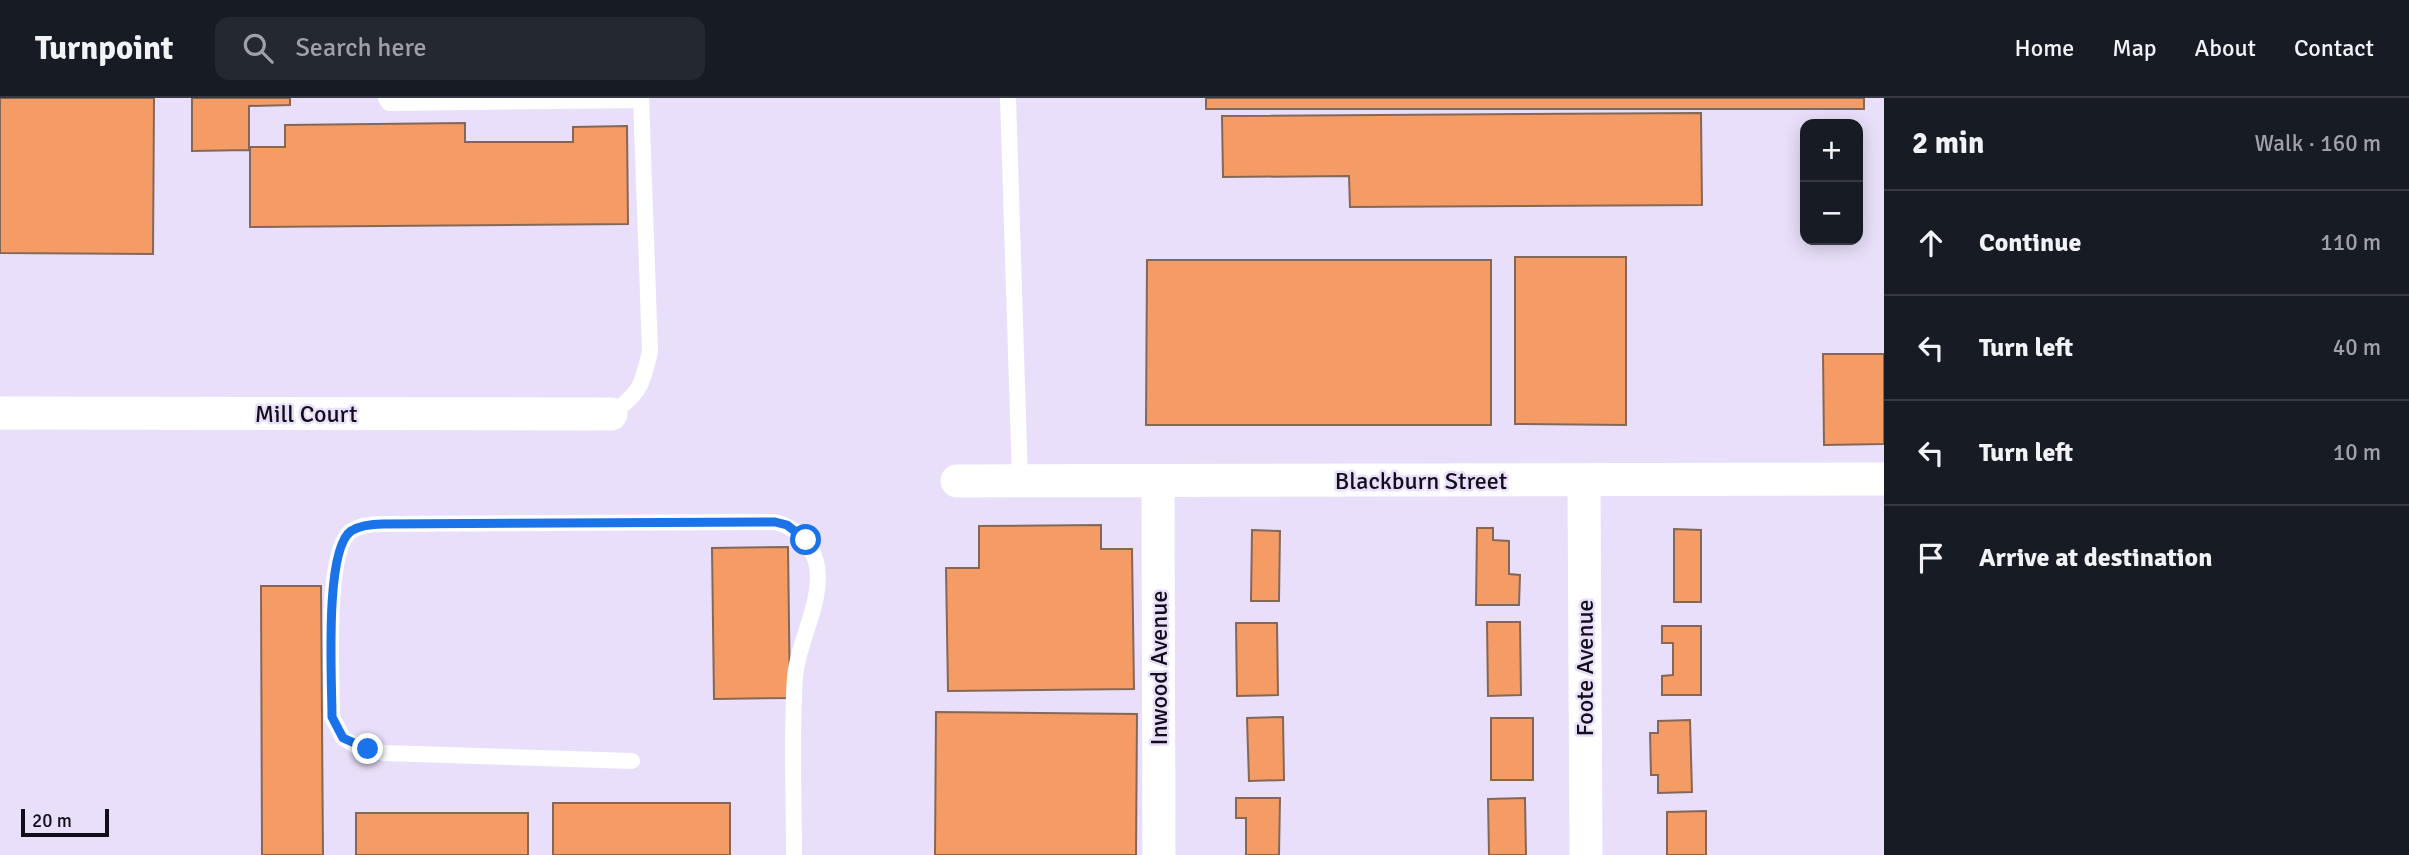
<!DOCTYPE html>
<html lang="en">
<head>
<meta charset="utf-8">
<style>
  :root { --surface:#171b24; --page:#242831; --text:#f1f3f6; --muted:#9ea1a6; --line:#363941 }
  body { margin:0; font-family:Signika,sans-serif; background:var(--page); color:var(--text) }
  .controls { position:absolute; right:21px; top:21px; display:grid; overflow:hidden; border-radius:14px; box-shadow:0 4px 18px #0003 }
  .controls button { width:63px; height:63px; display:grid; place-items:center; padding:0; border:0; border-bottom:2px solid var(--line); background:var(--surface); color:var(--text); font:35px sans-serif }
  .scale { position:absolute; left:21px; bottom:18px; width:88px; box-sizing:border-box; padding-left:7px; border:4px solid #120e19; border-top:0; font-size:19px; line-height:24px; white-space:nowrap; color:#120e19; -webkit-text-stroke:5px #e9dffa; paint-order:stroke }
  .stop { position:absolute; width:21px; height:21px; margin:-16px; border:5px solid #1a73e8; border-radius:50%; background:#fff }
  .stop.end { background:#1a73e8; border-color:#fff; box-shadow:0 2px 7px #0008 }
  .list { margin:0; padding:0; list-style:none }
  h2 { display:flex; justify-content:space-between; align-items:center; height:91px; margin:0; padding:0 28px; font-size:30px }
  h2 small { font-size:23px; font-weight:400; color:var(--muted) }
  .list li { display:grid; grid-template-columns:46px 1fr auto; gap:21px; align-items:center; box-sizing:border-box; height:105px; padding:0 28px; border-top:2px solid var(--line) }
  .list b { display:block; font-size:26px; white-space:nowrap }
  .list em { font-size:23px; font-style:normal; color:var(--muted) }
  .icon { flex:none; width:38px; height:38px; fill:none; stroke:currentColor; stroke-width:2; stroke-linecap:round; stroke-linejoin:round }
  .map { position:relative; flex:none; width:1884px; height:757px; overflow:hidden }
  header { display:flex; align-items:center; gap:42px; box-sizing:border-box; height:98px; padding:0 35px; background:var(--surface); border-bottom:2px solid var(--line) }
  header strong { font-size:33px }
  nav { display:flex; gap:38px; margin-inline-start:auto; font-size:24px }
  .search { width:490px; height:63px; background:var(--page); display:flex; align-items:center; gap:18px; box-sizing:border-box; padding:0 24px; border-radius:14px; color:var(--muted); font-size:26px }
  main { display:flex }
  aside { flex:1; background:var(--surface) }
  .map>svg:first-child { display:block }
  .building { fill:#f59c66; stroke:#856756; stroke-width:2 }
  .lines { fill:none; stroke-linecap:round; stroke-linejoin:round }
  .service { stroke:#fff; stroke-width:16 }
  .minor { stroke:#fff; stroke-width:33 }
  .route { stroke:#1a73e8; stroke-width:9 }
  .labels { text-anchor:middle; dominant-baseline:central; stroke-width:5; stroke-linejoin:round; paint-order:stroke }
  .street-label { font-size:24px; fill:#120e19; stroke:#e9dffa }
</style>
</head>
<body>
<header>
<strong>Turnpoint</strong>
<div class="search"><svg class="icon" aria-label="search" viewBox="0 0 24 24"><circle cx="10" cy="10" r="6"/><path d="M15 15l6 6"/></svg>Search here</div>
<nav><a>Home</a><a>Map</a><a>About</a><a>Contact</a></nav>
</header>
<main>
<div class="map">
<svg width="1884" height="757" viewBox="0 0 1884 757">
  <rect width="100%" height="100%" fill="#e9dffa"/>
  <path class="building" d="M0 0H154L153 156 0 155Z
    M192 0H290V7L249 8V52L192 53Z
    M1206 0H1864V11H1206Z
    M1701 15 1702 107 1350 109 1349 78 1223 79 1222 18Z
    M465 25V44H573V29L627 28 628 126 250 129V49H285V27Z
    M1515 159H1626V327L1515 326Z
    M1147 162H1491V327H1146Z
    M1823 256H1884V346L1824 347Z
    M1101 427V451H1132L1134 591 948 593 946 470H979V428Z
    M1477 430H1493V442L1509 443V476L1520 477 1519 507H1476Z
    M1674 431 1701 432V504H1674Z
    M1252 432 1280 433 1279 503H1251Z
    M788 449 790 600 714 601 712 450Z
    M261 488H321L323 757H262Z
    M1487 524H1520L1521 597 1488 598Z
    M1236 525H1277L1278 597 1237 598Z
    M1662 528H1701V597H1662V578L1673 577V545H1662Z
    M936 614 1137 616 1136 757H935Z
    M1283 619 1284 682 1249 683 1247 620Z
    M1491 620H1533V682H1491Z
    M1690 622 1692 694 1658 695V677H1651L1650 635H1658V623Z
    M1236 700H1280L1279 757H1246V720H1236Z
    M1525 700 1526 757H1489L1488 701Z
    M553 705H730V757H553Z
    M1706 713V757H1667V714Z
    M356 715H528V757H356Z"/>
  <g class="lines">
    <path class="service" d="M386 0 389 5 641 2
      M1008 0 1020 383
      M611 316C640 296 642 287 650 254L641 0
      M632 663 384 655 358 649 343 640 332 619C332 584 324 452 351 433 360 427 372 426 383 426L775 424C796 429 813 446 817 468 823 505 798 542 795 579 791 638 794 698 794 757"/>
    <path class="minor" d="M0 315 611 316
      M1584 382 1586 757
      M957 383 1884 381
      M1158 383 1159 757"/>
  </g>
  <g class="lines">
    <path class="route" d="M368 651 343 640 332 619C332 583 324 452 351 433 361 427 372 426 383 426L775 424 787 427 806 442"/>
  </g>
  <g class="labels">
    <g class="street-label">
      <text x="306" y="316">Mill Court</text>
      <text x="1421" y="383">Blackburn Street</text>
      <text transform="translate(1159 570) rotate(-90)">Inwood Avenue</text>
      <text transform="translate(1585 570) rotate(-90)">Foote Avenue</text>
    </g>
  </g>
</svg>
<div class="controls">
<button>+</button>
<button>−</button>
</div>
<div class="scale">20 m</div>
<div class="stop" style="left:806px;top:442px"></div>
<div class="stop end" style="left:368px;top:651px"></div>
</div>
<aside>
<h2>2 min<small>Walk · 160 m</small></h2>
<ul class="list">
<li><svg class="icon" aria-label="ahead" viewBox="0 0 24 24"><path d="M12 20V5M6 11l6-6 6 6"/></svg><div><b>Continue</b></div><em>110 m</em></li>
<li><svg class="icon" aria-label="left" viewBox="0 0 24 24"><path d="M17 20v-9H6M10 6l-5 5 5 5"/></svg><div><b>Turn left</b></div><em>40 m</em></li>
<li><svg class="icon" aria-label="left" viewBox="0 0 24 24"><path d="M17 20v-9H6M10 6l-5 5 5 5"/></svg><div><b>Turn left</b></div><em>10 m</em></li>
<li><svg class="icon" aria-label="arrive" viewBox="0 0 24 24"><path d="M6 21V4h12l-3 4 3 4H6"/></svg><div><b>Arrive at destination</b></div></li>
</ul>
</aside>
</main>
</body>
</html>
